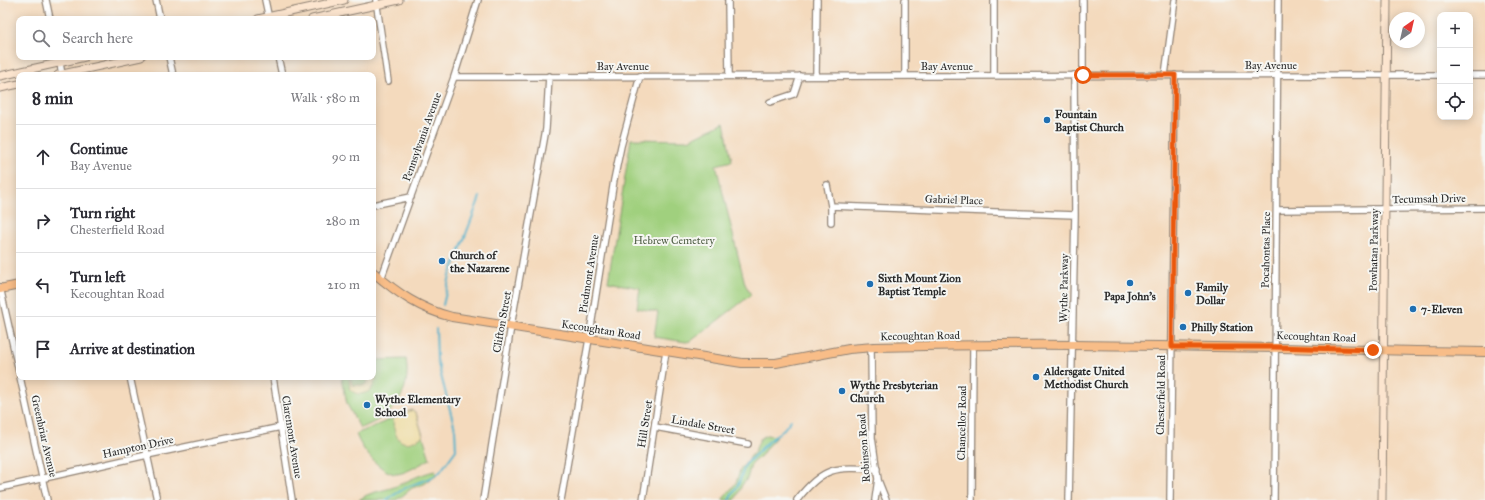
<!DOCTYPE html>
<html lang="en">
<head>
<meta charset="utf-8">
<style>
  :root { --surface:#fff; --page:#f7f7f7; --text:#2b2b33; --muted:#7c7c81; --line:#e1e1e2 }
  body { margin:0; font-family:"IM FELL Great Primer",serif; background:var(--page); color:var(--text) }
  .controls { position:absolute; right:12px; top:12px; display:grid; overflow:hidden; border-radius:8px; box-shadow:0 2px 10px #0003 }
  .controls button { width:36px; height:36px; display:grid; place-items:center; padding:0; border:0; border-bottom:1px solid var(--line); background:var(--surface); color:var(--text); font:20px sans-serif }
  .compass { position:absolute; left:1389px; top:12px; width:36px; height:36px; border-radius:50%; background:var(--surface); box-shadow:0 2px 10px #0003; rotate:34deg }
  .stop { position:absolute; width:12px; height:12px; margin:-9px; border:3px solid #ea580c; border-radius:50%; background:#fff }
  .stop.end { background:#ea580c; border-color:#fff; box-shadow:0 1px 4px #0008 }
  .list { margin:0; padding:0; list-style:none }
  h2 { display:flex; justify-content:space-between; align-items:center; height:52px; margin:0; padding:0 16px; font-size:17px }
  h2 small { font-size:13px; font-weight:400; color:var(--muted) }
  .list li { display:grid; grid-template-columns:26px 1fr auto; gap:12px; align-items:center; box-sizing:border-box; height:64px; padding:0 16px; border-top:1px solid var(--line) }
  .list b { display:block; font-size:15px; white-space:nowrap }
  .list p { margin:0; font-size:13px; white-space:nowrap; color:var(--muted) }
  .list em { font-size:13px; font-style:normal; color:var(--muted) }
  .icon { flex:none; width:22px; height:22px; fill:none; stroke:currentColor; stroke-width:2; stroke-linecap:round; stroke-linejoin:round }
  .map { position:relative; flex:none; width:1485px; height:500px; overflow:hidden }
  .search { position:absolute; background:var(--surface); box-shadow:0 2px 10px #0003; left:16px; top:16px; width:360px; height:44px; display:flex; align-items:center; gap:10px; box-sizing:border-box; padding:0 14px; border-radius:8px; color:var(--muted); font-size:15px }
  .panel { position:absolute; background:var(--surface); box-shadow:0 2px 10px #0003; left:16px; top:72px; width:360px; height:308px; border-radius:8px }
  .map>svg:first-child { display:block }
  .green { fill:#a0d07e; stroke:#667e54 }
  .sand { fill:#eeda9e; stroke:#8c8264 }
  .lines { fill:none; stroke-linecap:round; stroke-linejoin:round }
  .stream { stroke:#4db1cc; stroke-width:2 }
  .minor-casing { stroke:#908274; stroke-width:8 }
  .secondary-casing { stroke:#908274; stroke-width:9 }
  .primary-casing { stroke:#908274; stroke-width:10 }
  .minor { stroke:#fff; stroke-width:5.5 }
  .secondary { stroke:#fce5cf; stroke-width:7 }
  .primary { stroke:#f8bd88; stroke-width:8 }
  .route { stroke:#ea580c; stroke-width:5 }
  .poi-dot { fill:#1f6fb2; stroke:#f6f6f2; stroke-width:1.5 }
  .labels { text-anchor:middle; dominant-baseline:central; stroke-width:4; stroke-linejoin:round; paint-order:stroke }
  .street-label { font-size:11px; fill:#2b2b2b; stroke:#f6f6f2 }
  .poi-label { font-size:11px; font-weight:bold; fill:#2b2b2b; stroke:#f6f6f2; text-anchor:start }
  .park-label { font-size:11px; fill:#4e5d44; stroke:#f6f6f2 }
</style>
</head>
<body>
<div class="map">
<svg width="1485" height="500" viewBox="0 0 1485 500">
  <rect width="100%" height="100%" fill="#f6f6f2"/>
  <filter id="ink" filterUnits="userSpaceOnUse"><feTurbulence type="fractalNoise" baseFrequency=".025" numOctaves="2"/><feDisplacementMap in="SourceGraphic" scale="8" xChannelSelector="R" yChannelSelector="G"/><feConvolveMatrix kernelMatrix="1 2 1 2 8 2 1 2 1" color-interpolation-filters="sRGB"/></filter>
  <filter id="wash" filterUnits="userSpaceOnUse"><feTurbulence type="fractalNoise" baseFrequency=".012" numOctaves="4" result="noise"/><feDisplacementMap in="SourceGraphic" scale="16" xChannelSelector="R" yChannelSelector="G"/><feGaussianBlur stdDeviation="0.9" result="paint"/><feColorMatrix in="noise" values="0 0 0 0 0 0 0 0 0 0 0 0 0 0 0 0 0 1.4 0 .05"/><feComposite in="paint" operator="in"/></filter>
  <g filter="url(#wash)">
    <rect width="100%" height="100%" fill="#f4dabd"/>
    <path class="green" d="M724 123 732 161 716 165 745 284 751 295 691 341 686 342 654 337 658 312 637 308 640 288 608 282 631 139 688 140Z
      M406 359C412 394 392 418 360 428L347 404 342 377H373V360Z
      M412 410 416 413 430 459C422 463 404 475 395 474 379 471 361 449 356 434Z
      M766 435 777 436 766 448 761 456 754 461 751 465 747 479 742 485 735 500H722L736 483 740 470 755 451 760 439Z
      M435 471 436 476 424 484 412 488 401 497 396 500H359C368 492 383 491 394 487 408 481 420 474 435 471Z"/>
    <path class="sand" d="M373 366 376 379 371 390C363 395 355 396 349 388L350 385 349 377H350L353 385H365L368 381 367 377H373Z
      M412 410 416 413 423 436C403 450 394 441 393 419Z"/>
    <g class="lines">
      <path class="stream" d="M443 305 450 276 480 197
        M386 500 407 487 433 477 440 472 456 450 455 429 437 360 436 329
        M729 500 739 483 745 465 767 443 784 429 791 420"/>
    </g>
  </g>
  <g filter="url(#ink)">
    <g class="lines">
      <g class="minor-casing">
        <path id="minor" d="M46 0 50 19
          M156 0 160 19
          M265 0 269 19
          M376 0 388 81
          M728 0 729 76
          M994 0V76
          M59 57 62 75
          M169 57 173 75
          M278 57 282 75
          M1083 75V0
          M1165 75 1175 0
          M1470 75H1485
          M816 76 817 0
          M905 76V0
          M454 77 1440 75
          M770 102 794 94 800 76
          M827 185 831 206V222
          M373 205 411 197
          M831 206 1075 215
          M1277 210 1485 208
          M381 279 454 77 478 0
          M0 287 19 372
          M871 347 872 438 878 479 875 500
          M20 377 47 500
          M130 377 157 500
          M273 377 292 500
          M655 427 748 444
          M878 480 886 500
          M0 488 147 455 281 427
          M483 500 511 326 546 129 549 76
          M561 500 589 339 614 180 621 146 640 76
          M643 500 666 351
          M797 500C823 466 836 467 877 469
          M972 500 973 346
          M1069 500 1075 215 1074 75
          M1170 500 1175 75
          M1274 500 1278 0"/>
      </g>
      <g class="secondary-casing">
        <path id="secondary" d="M258 19 344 0
          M312 19 399 0
          M58 75 141 57
          M0 76 85 57
          M0 88 19 84
          M1382 500 1387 0"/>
      </g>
      <g class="primary-casing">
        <path id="primary" d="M373 272C397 293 420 309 452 317L742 363H776L849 349 874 347C941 346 1007 344 1074 345 1211 346 1348 350 1485 352
          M0 289 19 285"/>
      </g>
      <use href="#minor" class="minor"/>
      <use href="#secondary" class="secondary"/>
      <use href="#primary" class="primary"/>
    </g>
  </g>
  <g class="lines" filter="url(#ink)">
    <path class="route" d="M1083 75H1175L1172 347H1275L1373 350"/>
  </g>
  <g class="poi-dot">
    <circle cx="1047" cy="120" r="4"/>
    <circle cx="442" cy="261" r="4"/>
    <circle cx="1130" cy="283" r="4"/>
    <circle cx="870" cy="284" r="4"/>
    <circle cx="1188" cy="293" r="4"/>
    <circle cx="1413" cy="309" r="4"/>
    <circle cx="1183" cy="327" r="4"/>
    <circle cx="1036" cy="377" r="4"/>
    <circle cx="842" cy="391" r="4"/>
    <circle cx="367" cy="405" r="4"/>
  </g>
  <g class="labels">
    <g class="street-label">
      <text x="1271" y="65">Bay Avenue</text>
      <text x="623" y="66">Bay Avenue</text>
      <text x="947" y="66">Bay Avenue</text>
      <text transform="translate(422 137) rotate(-70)">Pennsylvania Avenue</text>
      <text transform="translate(1429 199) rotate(-1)">Tecumsah Drive</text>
      <text transform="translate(954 200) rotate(2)">Gabriel Place</text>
      <text transform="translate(1266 250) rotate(-89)">Pocahontas Place</text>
      <text transform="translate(1374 250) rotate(-89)">Powhatan Parkway</text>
      <text transform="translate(589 274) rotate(-81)">Piedmont Avenue</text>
      <text transform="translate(1064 288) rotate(-89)">Wythe Parkway</text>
      <text transform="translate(502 322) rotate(-80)">Clifton Street</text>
      <text transform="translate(601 330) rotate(9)">Kecoughtan Road</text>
      <text transform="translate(920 336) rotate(-1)">Kecoughtan Road</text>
      <text transform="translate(1316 337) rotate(2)">Kecoughtan Road</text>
      <text transform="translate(1161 395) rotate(-89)">Chesterfield Road</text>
      <text transform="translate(962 423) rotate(-89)">Chancellor Road</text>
      <text transform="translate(645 424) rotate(-81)">Hill Street</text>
      <text transform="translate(703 425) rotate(10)">Lindale Street</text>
      <text transform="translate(44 436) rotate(77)">Greenbriar Avenue</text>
      <text transform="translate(292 437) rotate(81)">Claremont Avenue</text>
      <text transform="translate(138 447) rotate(-12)">Hampton Drive</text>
      <text transform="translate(864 448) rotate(-94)">Robinson Road</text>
    </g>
    <g class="poi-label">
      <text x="1055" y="114">Fountain<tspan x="1055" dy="13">Baptist Church</tspan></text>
      <text x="450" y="255">Church of<tspan x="450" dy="13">the Nazarene</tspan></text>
      <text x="878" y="278">Sixth Mount Zion<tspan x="878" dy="13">Baptist Temple</tspan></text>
      <text x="1196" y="287">Family<tspan x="1196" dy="13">Dollar</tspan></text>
      <text x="1130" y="296" text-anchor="middle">Papa John's</text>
      <text x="1421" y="309">7-Eleven</text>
      <text x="1191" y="327">Philly Station</text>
      <text x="1044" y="371">Aldersgate United<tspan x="1044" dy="13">Methodist Church</tspan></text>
      <text x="850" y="385">Wythe Presbyterian<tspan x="850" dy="13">Church</tspan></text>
      <text x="375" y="399">Wythe Elementary<tspan x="375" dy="13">School</tspan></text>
    </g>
    <g class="park-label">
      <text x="674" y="240">Hebrew Cemetery</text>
    </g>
  </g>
</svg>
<div class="controls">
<button>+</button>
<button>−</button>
<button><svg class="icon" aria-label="locate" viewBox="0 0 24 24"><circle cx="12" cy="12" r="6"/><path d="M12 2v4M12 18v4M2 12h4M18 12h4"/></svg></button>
</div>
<svg class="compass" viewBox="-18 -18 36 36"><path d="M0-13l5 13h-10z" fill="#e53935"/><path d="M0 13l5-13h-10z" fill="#7c7c81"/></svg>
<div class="stop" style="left:1083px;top:75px"></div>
<div class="stop end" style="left:1373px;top:350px"></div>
<div class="search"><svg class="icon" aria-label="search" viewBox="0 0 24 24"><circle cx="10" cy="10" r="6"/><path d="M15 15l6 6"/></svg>Search here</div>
<section class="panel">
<h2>8 min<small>Walk · 580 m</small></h2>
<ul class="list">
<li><svg class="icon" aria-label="ahead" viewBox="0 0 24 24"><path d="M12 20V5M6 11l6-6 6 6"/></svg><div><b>Continue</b><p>Bay Avenue</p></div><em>90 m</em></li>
<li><svg class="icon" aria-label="right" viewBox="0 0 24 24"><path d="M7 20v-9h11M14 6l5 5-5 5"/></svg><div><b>Turn right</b><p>Chesterfield Road</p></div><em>280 m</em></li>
<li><svg class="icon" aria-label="left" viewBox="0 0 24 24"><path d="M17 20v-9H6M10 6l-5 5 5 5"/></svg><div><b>Turn left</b><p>Kecoughtan Road</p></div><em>210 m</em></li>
<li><svg class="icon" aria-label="arrive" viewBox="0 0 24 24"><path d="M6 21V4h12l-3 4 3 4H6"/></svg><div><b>Arrive at destination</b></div></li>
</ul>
</section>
</div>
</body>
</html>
